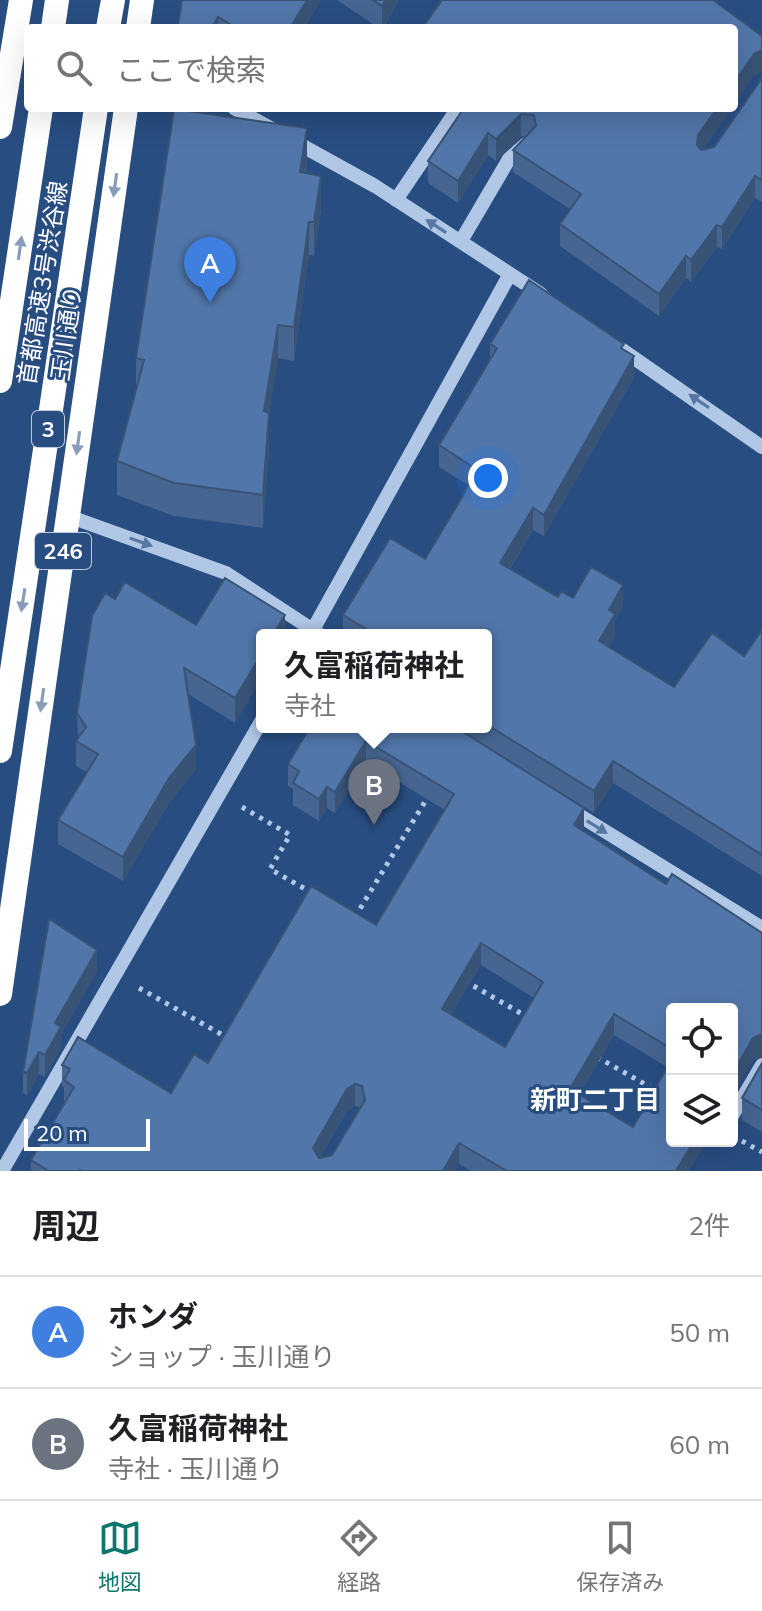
<!DOCTYPE html>
<html lang="ja">
<head>
<meta charset="utf-8">
<style>
  :root { --surface:#fff; --page:#f2f2f2; --text:#202124; --muted:#757577; --line:#e0e0e0; --accent:#0f766e }
  body { margin:0; font-family:Mulish,"Noto Sans JP",sans-serif; background:var(--page); color:var(--text) }
  .controls { position:absolute; right:24px; bottom:24px; display:grid; overflow:hidden; border-radius:8px; box-shadow:0 8px 32px #0002 }
  .controls button { width:72px; height:72px; display:grid; place-items:center; padding:0; border:0; border-bottom:2px solid var(--line); background:var(--surface); color:var(--text); font:40px sans-serif }
  .scale { position:absolute; left:24px; bottom:20px; width:126px; box-sizing:border-box; padding-left:8px; border:4px solid #fff; border-top:0; font-size:22px; line-height:28px; white-space:nowrap; color:#fff; -webkit-text-stroke:6px #284d81; paint-order:stroke }
  .you { position:absolute; left:488px; top:478px; width:28px; height:28px; margin:-20px; border:6px solid #fff; border-radius:50%; background:#1a73e8; box-shadow:0 0 0 12px #1a73e833 }
  .badge { display:grid; place-items:center; width:52px; height:52px; border-radius:50%; background:var(--accent); color:#fff; font-size:26px; font-weight:700 }
  .pin { position:absolute; translate:-50% -66px; filter:drop-shadow(0 2px 4px #0008) }
  .pin::after { content:''; position:absolute; top:42px; width:28px; height:24px; background:inherit; clip-path:polygon(0 0,100% 0,50% 100%) }
  .popup { position:absolute; left:256px; top:629px; width:236px; height:104px; box-sizing:border-box; display:grid; place-content:center; border-radius:8px; background:var(--surface); filter:drop-shadow(0 2px 6px #0005); font-size:26px; white-space:nowrap; color:var(--muted) }
  .popup b { font-size:30px; color:var(--text) }
  .popup::after { content:''; position:absolute; left:50%; top:100%; margin-left:-16px; border:16px solid transparent; border-top-color:var(--surface) }
  .list { margin:0; padding:0; list-style:none }
  h2 { display:flex; justify-content:space-between; align-items:center; height:104px; margin:0; padding:0 32px; font-size:34px }
  h2 small { font-size:26px; font-weight:400; color:var(--muted) }
  .list li { display:grid; grid-template-columns:52px 1fr auto; gap:24px; align-items:center; box-sizing:border-box; height:112px; padding:0 32px; border-top:2px solid var(--line) }
  .list b { display:block; font-size:30px; white-space:nowrap }
  .list p { margin:0; font-size:26px; white-space:nowrap; color:var(--muted) }
  .list em { font-size:26px; font-style:normal; color:var(--muted) }
  .icon { flex:none; width:44px; height:44px; fill:none; stroke:currentColor; stroke-width:2; stroke-linecap:round; stroke-linejoin:round }
  .map { position:relative; flex:none; width:762px; height:1171px; overflow:hidden }
  .search { position:absolute; background:var(--surface); box-shadow:0 8px 32px #0002; left:24px; right:24px; top:24px; height:88px; display:flex; align-items:center; gap:20px; box-sizing:border-box; padding:0 28px; border-radius:8px; color:var(--muted); font-size:30px }
  .sheet { height:328px; background:var(--surface) }
  nav { display:flex; justify-content:space-around; align-items:center; box-sizing:border-box; height:112px; border-top:2px solid var(--line); background:var(--surface); font-size:22px; color:var(--muted) }
  nav a { display:grid; justify-items:center; gap:4px }
  nav .on { color:var(--accent) }
  .map>svg:first-child { display:block }
  .lines { fill:none; stroke-linecap:round; stroke-linejoin:round }
  .path { stroke:#b1c7e6; stroke-width:5; stroke-dasharray:4 6; stroke-linecap:butt }
  .minor { stroke:#b1c7e6; stroke-width:14 }
  .highway { stroke:#fff; stroke-width:24 }
  .wall { fill:#466591; fill-rule:evenodd }
  .shaded-wall { fill:#395376 }
  .building { fill:#5176a9; stroke:#395376; stroke-width:2; fill-rule:evenodd }
  .oneway { fill:#899dba }
  .oneway2 { fill:#5878a4 }
  .labels { text-anchor:middle; dominant-baseline:central; stroke-width:6; stroke-linejoin:round; paint-order:stroke }
  .shield { fill:#284d81; stroke:#becad9; stroke-width:2 }
  .shield-label { font-size:22px; font-weight:bold; fill:#fff }
  .street-label { font-size:24px; fill:#fff; stroke:#284d81 }
  .neighbourhood-label { font-size:26px; font-weight:bold; fill:#fff; stroke:#284d81 }
</style>
</head>
<body>
<div class="map">
<svg width="762" height="1171" viewBox="0 0 762 1171">
  <rect width="100%" height="100%" fill="#284d81"/>
  <g class="lines">
    <path class="path" d="M242 807 290 835 270 869 314 894
      M355 917 429 795
      M465 981 529 1018
      M139 988 228 1038
      M597 1057 657 1091
      M742 1141 762 1152"/>
    <path class="minor" d="M234 108 272 129
      M290 139 375 186 541 294
      M396 200 458 108
      M461 241 509 159 526 144
      M621 349 762 447
      M68 516 226 573 319 634
      M310 635 510 274
      M569 809 762 928
      M732 1116 762 1065
      M2 1171 262 720"/>
    <path class="highway" d="M53 28 57 0
      M108 28 113 0
      M138 28 142 0
      M0 127 21 0
      M0 381 41 108
      M0 751 96 108
      M0 994 126 108"/>
  </g>
  <path class="wall" d="M182 0H321L304 28H178Z
    M337 0H399L383 28H379Z
    M762 78V202L755 198 722 249 717 247 691 282 686 278 659 316 560 246V224L570 209 513 172V150L526 136H521L496 161 488 155 458 203 428 183V161L464 108H732L703 149 714 147Z
    M307 162 306 173 321 209 314 256 309 255 294 361 278 358 269 413V447L263 528 174 516 117 495V461L136 388V358Z
    M490 344 624 350 634 378 544 536 533 530 510 569 558 597 573 598 623 607 615 620V636L609 647 674 687 744 656 762 630V876L613 783 594 813 455 727H486V635H343V615L425 559 461 499 468 485 439 467V445L490 360Z
    M115 599 196 625 285 635 235 723 188 694 196 769 169 803 123 881 58 844V820L87 772 76 766V741L78 739 77 713Z
    M310 727H455L584 830 583 831 666 884 762 933V1056L753 1060 672 1009V1141H706L689 1171H471L459 1164 455 1171H31V1160L65 1103 64 1102V1087L62 1086V1065L171 1093 376 925 445 810 366 762 335 813 327 808 319 821 293 805V789L288 786V764ZM481 965 534 998 505 1047 451 1014ZM614 1035 667 1067 633 1127 579 1095ZM355 1106 360 1107 332 1155 320 1158 347 1111Z
    M97 971 61 1035V1048L45 1077 39 1074 27 1095 23 1093V1072Z
    M762 1063V1132L742 1120V1098Z"/>
  <path class="shaded-wall" d="M307 0H321L304 28H290Z
    M386 0H399L382 28V6Z
    M218 17V28H212Z
    M762 50V72L754 76 734 105V83L754 54Z
    M717 108H732L698 157 697 145 698 135Z
    M521 114V136L496 161V139Z
    M307 128V162L300 206V172Z
    M488 133V155L458 203V181Z
    M321 176V209L314 256V222Z
    M755 176V198L722 249V227Z
    M309 222V255L294 361V327Z
    M717 225V247L691 282V260Z
    M686 256V278L659 316V294Z
    M278 325V358L264 445V411Z
    M634 356V378L544 536V515Z
    M269 413V447L263 528V495Z
    M533 508V530L500 584V563Z
    M623 585V607L615 620V636L599 663V641L609 610Z
    M285 615V635H273Z
    M262 654V678L235 723V698Z
    M366 741V762L335 813V792Z
    M196 745V769L169 803 123 881V857L169 778Z
    M613 761V783L594 813V791Z
    M327 787V808L319 821V799Z
    M584 808V830L574 846V825Z
    M481 943V965L442 1030V1009Z
    M97 950V971L61 1035V1048L45 1077V1055L55 1023Z
    M614 1014V1035L570 1110V1089Z
    M762 1034V1056L753 1060 732 1097V1075L753 1038Z
    M39 1052V1074L27 1095V1073Z
    M355 1084V1106L347 1111 313 1170V1148L347 1089Z
    M694 1141H706L689 1171H676Z
    M459 1143V1164L455 1171H443Z"/>
  <path class="building" d="M182 0H307L290 28H237L218 17 212 28H184L178 24Z
    M373 0H386L382 6Z
    M442 0H713L762 36V50L754 54 734 83V28H422Z
    M762 78V180L755 176 722 227 717 225 691 260 686 256 659 294 560 224 581 194 513 150 536 126 534 115 521 114 496 139 488 133 458 181 428 161 464 108H717L698 135 697 145 701 150 714 147Z
    M174 109 307 128 300 172 321 176 314 222H309L294 327 278 325 264 411 269 413 263 495 174 483 117 461 144 360 136 358Z
    M529 280 624 344 621 348 634 356 544 515 533 508 500 563 558 597 561 591 573 598 591 567 623 585 609 610 615 614 599 641 674 687 712 633 744 656 762 630V855L613 761 594 791 486 724V635H376L343 615 390 538 425 559 461 499 476 469 439 445 497 348 490 344Z
    M225 578 285 615 273 635H262V654L235 698 184 668 196 745 169 778 123 857 58 820 98 754 76 741 86 727 77 713 92 616 105 593 115 599 125 582 196 625Z
    M310 727H455L584 808 574 825 666 884 672 874 762 933V1034L753 1038 732 1075V1009H672V1049L614 1014 570 1089 633 1127 672 1059V1141H694L676 1171H507L459 1143 443 1171H82L80 1170V1171H49L31 1160 74 1087 64 1080 70 1069 62 1065 78 1037 171 1093 194 1054 208 1063 311 886 376 925 454 794 366 741 335 792 327 787 319 799 293 783 299 771 288 764ZM481 943 543 982 505 1047 442 1009ZM355 1084 362 1086 365 1100 332 1155 319 1158 313 1148 347 1089Z
    M49 919 97 950 55 1023 61 1027 45 1055 39 1052 27 1073 23 1072Z
    M762 1063V1110L742 1098Z"/>
  <defs><path id="oneway-solid" d="M-6-.8H1V-3.2L6.5 0L1 3.2V.8H-6Z" transform="scale(2)"/></defs>
  <g class="oneway">
    <use href="#oneway-solid" transform="translate(115 185) rotate(98)"/>
    <use href="#oneway-solid" transform="translate(20 248) rotate(-82)"/>
    <use href="#oneway-solid" transform="translate(78 443) rotate(98)"/>
    <use href="#oneway-solid" transform="translate(23 600) rotate(99)"/>
    <use href="#oneway-solid" transform="translate(42 700) rotate(98)"/>
  </g>
  <g class="oneway2">
    <use href="#oneway-solid" transform="translate(436 226) rotate(-147)"/>
    <use href="#oneway-solid" transform="translate(699 401) rotate(-146)"/>
    <use href="#oneway-solid" transform="translate(141 542) rotate(20)"/>
    <use href="#oneway-solid" transform="translate(597 827) rotate(32)"/>
  </g>
  <g class="labels">
    <g class="shield">
      <rect x="32" y="411" width="32" height="36" rx="6"/>
      <rect x="35" y="533" width="56" height="36" rx="6"/>
    </g>
    <g class="shield-label">
      <text x="48" y="429">3</text>
      <text x="63" y="551">246</text>
    </g>
    <g class="street-label">
      <text transform="translate(42 283) rotate(-81)">首都高速3号渋谷線</text>
      <text transform="translate(66 333) rotate(-82)">玉川通り</text>
    </g>
    <g class="neighbourhood-label">
      <text x="595" y="1099">新町二丁目</text>
    </g>
  </g>
</svg>
<div class="controls">
<button><svg class="icon" aria-label="locate" viewBox="0 0 24 24"><circle cx="12" cy="12" r="6"/><path d="M12 2v4M12 18v4M2 12h4M18 12h4"/></svg></button>
<button><svg class="icon" aria-label="layers" viewBox="0 0 24 24"><path d="M12 4l9 5-9 5-9-5zM3 14l9 5 9-5"/></svg></button>
</div>
<div class="scale">20 m</div>
<div class="you"></div>
<div class="pin badge" style="left:210px;top:303px;background:#3f7fe0">A</div>
<div class="pin badge" style="left:374px;top:825px;background:#6b7280">B</div>
<div class="popup"><b>久富稲荷神社</b>寺社</div>
<div class="search"><svg class="icon" aria-label="search" viewBox="0 0 24 24"><circle cx="10" cy="10" r="6"/><path d="M15 15l6 6"/></svg>ここで検索</div>
</div>
<section class="sheet">
<h2>周辺<small>2件</small></h2>
<ul class="list">
<li><span class="badge" style="background:#3f7fe0">A</span><div><b>ホンダ</b><p>ショップ · 玉川通り</p></div><em>50 m</em></li>
<li><span class="badge" style="background:#6b7280">B</span><div><b>久富稲荷神社</b><p>寺社 · 玉川通り</p></div><em>60 m</em></li>
</ul>
</section>
<nav>
<a class="on"><svg class="icon" aria-label="map" viewBox="0 0 24 24"><path d="M3 6l6-2 6 2 6-2v14l-6 2-6-2-6 2zM9 4v14M15 6v14"/></svg>地図</a>
<a><svg class="icon" aria-label="directions" viewBox="0 0 24 24"><path d="M12 3l9 9-9 9-9-9zM9 14v-3h6M13 9l2 2-2 2"/></svg>経路</a>
<a><svg class="icon" aria-label="saved" viewBox="0 0 24 24"><path d="M7 4h10v16l-5-4-5 4z"/></svg>保存済み</a>
</nav>
</body>
</html>
